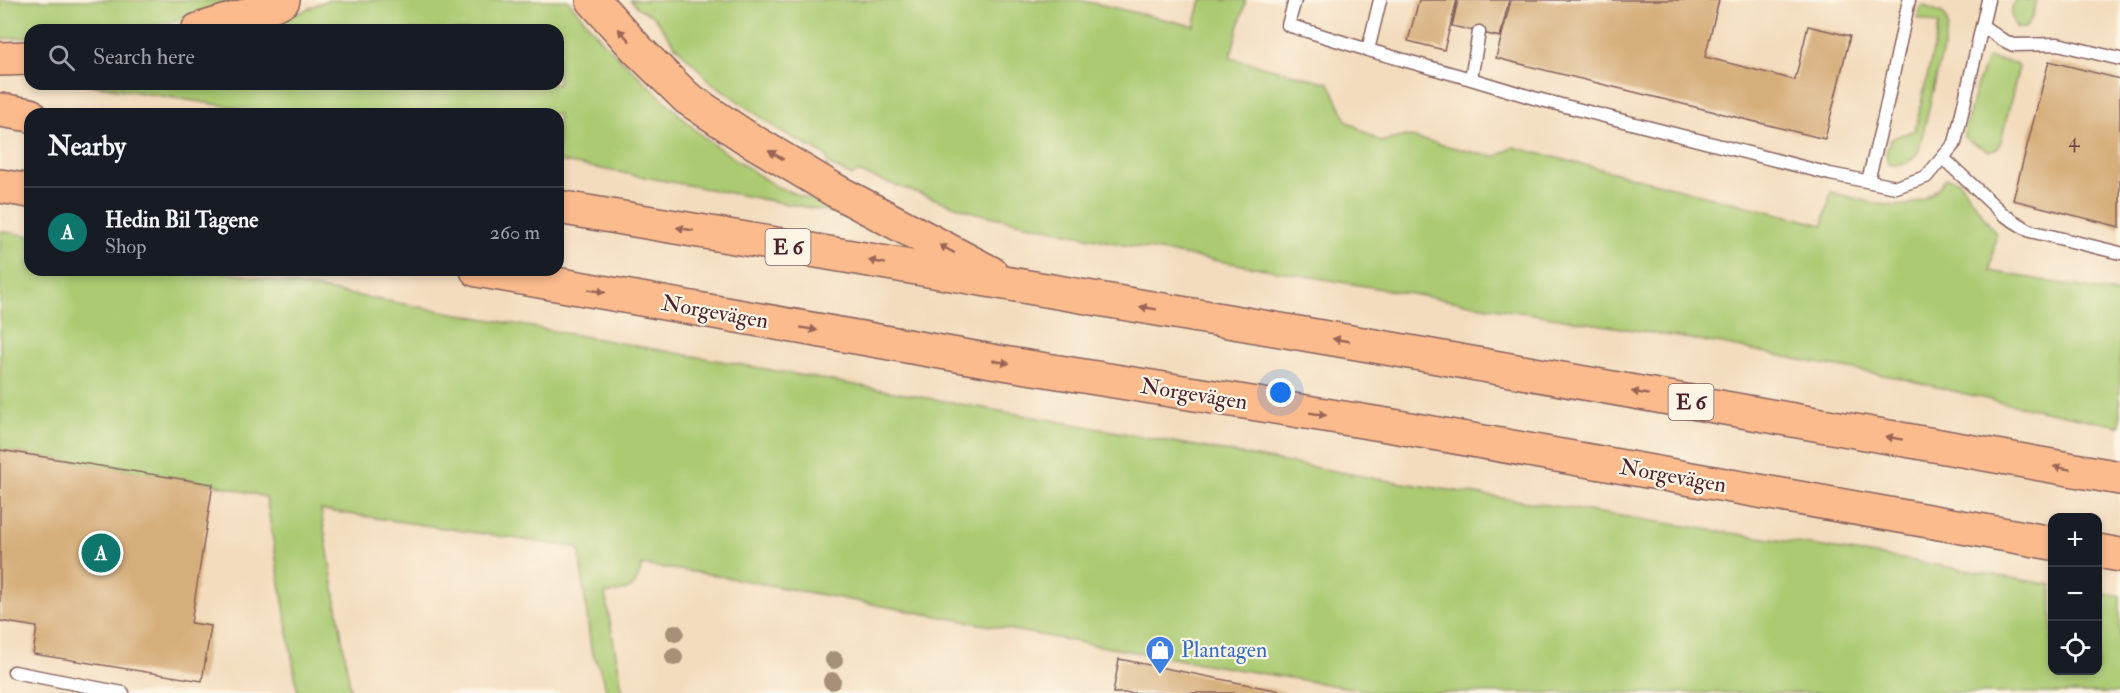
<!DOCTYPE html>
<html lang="en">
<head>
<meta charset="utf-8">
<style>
  :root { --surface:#171b24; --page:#242831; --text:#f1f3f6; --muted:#9ea1a6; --line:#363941; --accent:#0f766e }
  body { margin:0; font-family:"IM FELL Double Pica",serif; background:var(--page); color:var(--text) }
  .controls { position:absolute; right:18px; bottom:18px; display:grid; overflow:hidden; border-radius:12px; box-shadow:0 3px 9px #0003 }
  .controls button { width:54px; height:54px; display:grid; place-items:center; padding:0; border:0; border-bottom:2px solid var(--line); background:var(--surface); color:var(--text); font:30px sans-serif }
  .you { position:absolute; left:1281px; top:393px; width:21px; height:21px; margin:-15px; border:4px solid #fff; border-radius:50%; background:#1a73e8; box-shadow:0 0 0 9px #1a73e833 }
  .badge { display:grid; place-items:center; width:39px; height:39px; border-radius:50%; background:var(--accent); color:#fff; font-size:20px; font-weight:700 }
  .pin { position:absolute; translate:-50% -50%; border:3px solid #fff; box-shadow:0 2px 6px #0006 }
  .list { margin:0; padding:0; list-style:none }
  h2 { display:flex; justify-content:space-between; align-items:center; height:78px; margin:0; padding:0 24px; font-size:26px }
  h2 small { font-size:20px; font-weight:400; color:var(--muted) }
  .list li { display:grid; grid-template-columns:39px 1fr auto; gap:18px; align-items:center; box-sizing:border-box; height:90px; padding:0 24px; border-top:2px solid var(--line) }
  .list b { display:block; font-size:22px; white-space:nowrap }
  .list p { margin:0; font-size:20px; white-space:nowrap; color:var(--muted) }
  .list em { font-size:20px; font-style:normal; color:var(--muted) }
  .icon { flex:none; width:33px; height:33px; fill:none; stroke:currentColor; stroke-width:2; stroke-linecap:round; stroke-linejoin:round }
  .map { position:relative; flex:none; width:2120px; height:693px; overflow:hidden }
  .search { position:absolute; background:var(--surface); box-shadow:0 3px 9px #0003; left:24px; top:24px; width:540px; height:66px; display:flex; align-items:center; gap:15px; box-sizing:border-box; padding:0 21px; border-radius:18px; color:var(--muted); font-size:22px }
  .panel { position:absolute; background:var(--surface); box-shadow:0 3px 9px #0003; left:24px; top:108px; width:540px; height:168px; border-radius:18px }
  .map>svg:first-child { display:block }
  .green { fill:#abca72; stroke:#7a744e; stroke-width:1.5 }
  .building { fill:#d6ae7b }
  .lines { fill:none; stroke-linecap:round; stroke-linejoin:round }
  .lane-casing { stroke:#85615e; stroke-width:15 }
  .highway-casing { stroke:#85615e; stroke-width:36 }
  .lane { stroke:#fff; stroke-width:12 }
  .highway { stroke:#fbbb8d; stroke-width:33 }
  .tree { fill:#a69078 }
  .oneway { fill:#9a6557 }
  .labels { text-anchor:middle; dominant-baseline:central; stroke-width:4.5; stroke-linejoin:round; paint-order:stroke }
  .number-label { font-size:20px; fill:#6d433f }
  .shield { fill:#fcf5e5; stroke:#7f5f63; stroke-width:1.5 }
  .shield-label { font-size:21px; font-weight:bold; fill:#4a1f2b }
  .street-label { font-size:22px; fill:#4a1f2b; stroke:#fcf5e5 }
  .shop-label { font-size:22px; fill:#366cbe; stroke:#fcf5e5; text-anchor:start }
</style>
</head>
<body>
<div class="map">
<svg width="2120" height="693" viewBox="0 0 2120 693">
  <rect width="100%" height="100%" fill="#fcf5e5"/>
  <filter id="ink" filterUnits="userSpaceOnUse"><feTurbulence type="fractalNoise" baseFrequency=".0167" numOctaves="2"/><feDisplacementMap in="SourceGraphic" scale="12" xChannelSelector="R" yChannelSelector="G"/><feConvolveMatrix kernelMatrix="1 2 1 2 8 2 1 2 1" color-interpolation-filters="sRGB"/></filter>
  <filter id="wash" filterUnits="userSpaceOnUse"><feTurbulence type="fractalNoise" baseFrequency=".008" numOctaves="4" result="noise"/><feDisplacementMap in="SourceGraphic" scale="24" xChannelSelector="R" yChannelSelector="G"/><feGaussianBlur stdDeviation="1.35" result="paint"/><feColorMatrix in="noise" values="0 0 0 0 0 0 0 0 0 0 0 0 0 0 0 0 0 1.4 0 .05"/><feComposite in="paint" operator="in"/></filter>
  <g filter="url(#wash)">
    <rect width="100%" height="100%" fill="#f3dcbd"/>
    <path class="green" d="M0 0H240C203 16 155 27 114 30 86 32 58 30 30 30V37L0 39Z
      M327 0H568L604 43 704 138 775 186 853 216 558 161V114H278L85 84H558V30H261Z
      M630 0H1080L1194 26 1201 0H1246L1230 58 1329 83 1347 121 1380 142 1406 136 1485 155 1497 156 1514 147 1823 225 1831 192C1874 203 1915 222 1946 178L1958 180 1996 234 1990 271 2120 294V426L1999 402 1900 378 1821 364 1722 344 1482 306 1119 244 976 213 857 172 852 176 828 164 827 156 782 132 711 82 674 44 654 17 638 8Z
      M2016 0H2037C2034 10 2033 21 2025 28H2017C2009 18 2010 10 2016 0Z
      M1924 6 1943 13 1947 19 1948 28 1919 150C1911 163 1903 168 1888 164L1886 153 1890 139 1915 130 1939 24 1917 18 1920 7Z
      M1989 58 2016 63 2019 67 2001 141 1997 149 1989 151 1969 141 1964 137V133L1976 87 1987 59Z
      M0 231 30 236V270H214L1390 481 1902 559 2052 585V670H2098V592L2120 596V693H1379L1105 647 709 574 642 565C635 592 632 589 605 594L623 693H607L603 677 591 649 579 548 321 510 351 693H298L266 497 213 484 0 450Z"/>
    <g id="blocks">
      <path class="building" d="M1419 0H1457L1444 50 1408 41Z
        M1458 0H1509L1500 37 1452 26Z
        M1511 0H1719L1705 57 1795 80 1808 26 1850 36 1825 139 1496 58Z
        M2049 61 2120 79V227L2013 200Z
        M0 450 213 484 191 623 211 626 202 681 33 654 37 627 0 621Z
        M1119 659 1285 692V693H1113Z"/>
    </g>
  </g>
  <g filter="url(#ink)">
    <use href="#blocks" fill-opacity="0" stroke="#85615e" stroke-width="1.5"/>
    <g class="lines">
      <g class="lane-casing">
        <path id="lane" d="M1295 0 1288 25 1368 50
          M1380 0 1368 50 1471 79
          M1983 26 2001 39 2013 45 2058 44 2120 59
          M1479 32 1471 79 1534 98 1830 174 1896 187 1926 177 1955 143 1988 0
          M1943 158 2004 215 2030 231 2120 253
          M1868 181 1884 117 1909 0
          M14 672 123 693"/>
      </g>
      <g class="highway-casing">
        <path id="highway" d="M593 0 637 49 687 98 744 136 836 191 991 273
          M198 30 248 15 283 0
          M0 59 30 58
          M0 110 30 115
          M0 186 30 191
          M558 207 1398 350 2120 478
          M477 270 1003 363 1393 426 2052 543
          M2098 551 2120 555"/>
      </g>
      <use href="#lane" class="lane"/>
      <use href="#highway" class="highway"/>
    </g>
    <g class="tree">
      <circle cx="675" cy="633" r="9"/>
      <circle cx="674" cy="657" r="9"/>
      <circle cx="834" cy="660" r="9"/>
      <circle cx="832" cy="681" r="9"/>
    </g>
    <defs><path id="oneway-solid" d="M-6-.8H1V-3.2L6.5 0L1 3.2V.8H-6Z" transform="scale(1.5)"/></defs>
    <g class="oneway">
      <use href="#oneway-solid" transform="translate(624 35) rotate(-133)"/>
      <use href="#oneway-solid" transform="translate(776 155) rotate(-149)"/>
      <use href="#oneway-solid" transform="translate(685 229) rotate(-170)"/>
      <use href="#oneway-solid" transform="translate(947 249) rotate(-152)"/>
      <use href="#oneway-solid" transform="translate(877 262) rotate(-170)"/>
      <use href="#oneway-solid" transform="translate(597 291) rotate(10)"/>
      <use href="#oneway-solid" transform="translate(1148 308) rotate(-171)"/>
      <use href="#oneway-solid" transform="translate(809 329) rotate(10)"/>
      <use href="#oneway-solid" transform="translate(1341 340) rotate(-171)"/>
      <use href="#oneway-solid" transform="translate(1001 362) rotate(10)"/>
      <use href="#oneway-solid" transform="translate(1640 393) rotate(-170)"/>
      <use href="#oneway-solid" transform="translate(1318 414) rotate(9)"/>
      <use href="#oneway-solid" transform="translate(1894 438) rotate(-170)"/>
      <use href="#oneway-solid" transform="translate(2062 468) rotate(-170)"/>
    </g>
  </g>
  <defs>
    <g id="shop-pin" transform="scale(1.5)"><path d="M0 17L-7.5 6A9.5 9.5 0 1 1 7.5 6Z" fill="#3f7fe0" stroke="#fcf5e5"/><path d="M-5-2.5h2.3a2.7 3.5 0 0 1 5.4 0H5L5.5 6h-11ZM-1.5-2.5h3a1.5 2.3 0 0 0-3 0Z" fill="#fff"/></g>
  </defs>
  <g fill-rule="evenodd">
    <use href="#shop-pin" x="1160" y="650"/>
  </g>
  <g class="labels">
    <g class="number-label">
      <text x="2074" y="140">4</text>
    </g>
    <g class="shield">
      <rect x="765.5" y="229" width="45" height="36" rx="4.5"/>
      <rect x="1668.5" y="384" width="45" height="36" rx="4.5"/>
    </g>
    <g class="shield-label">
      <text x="788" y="247">E 6</text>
      <text x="1691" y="402">E 6</text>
    </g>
    <g class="street-label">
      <text transform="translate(715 312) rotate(10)">Norgevägen</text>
      <text transform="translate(1194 394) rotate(9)">Norgevägen</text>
      <text transform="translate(1673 476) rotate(10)">Norgevägen</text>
    </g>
    <g class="shop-label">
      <text x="1181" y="650">Plantagen</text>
    </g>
  </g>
</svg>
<div class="controls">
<button>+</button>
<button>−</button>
<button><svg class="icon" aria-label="locate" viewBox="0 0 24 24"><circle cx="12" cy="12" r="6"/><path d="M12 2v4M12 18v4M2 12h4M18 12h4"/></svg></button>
</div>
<div class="you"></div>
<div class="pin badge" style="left:101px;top:553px">A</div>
<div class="search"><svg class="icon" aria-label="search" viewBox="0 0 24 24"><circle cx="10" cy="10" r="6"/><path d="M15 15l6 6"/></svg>Search here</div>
<section class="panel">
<h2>Nearby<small></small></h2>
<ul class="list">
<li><span class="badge">A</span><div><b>Hedin Bil Tagene</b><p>Shop</p></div><em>260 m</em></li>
</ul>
</section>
</div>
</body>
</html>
